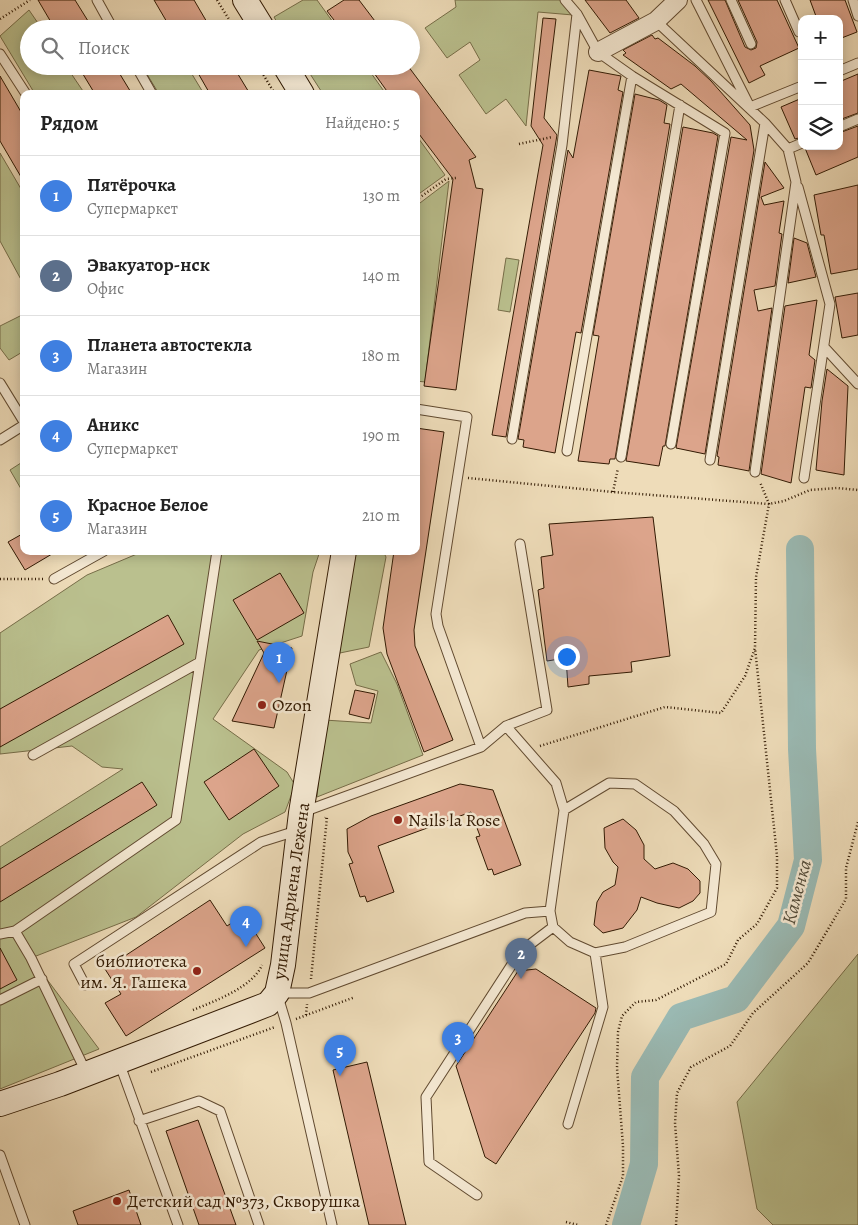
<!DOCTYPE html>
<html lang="ru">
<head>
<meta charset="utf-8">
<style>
  :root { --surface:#fff; --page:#f2f2f2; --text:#222; --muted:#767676; --line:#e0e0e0; --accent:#111827 }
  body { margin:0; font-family:Alegreya,serif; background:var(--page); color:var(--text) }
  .controls { position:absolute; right:15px; top:15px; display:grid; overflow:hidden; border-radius:10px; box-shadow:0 2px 12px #0003 }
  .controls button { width:45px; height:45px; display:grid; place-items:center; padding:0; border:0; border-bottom:1px solid var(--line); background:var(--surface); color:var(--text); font:25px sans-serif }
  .you { position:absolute; left:566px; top:656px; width:18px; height:18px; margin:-12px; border:4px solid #fff; border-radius:50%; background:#1a73e8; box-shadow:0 0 0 8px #1a73e833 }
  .badge { display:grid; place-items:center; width:32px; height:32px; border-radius:50%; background:var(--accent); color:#fff; font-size:16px; font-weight:700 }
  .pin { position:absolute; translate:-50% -41px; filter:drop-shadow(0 1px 2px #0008) }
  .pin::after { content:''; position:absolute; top:26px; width:18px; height:15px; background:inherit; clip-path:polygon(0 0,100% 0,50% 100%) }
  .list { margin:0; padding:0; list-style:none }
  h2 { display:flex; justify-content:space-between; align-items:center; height:65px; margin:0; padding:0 20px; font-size:21px }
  h2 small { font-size:16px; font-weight:400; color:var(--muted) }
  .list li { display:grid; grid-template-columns:32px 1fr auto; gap:15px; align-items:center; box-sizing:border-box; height:80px; padding:0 20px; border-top:1px solid var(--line) }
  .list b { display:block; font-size:19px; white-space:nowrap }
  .list p { margin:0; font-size:16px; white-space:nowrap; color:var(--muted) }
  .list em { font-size:16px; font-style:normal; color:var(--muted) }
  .icon { flex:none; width:28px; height:28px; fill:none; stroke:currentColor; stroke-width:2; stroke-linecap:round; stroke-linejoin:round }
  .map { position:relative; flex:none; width:858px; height:1225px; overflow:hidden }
  .search { position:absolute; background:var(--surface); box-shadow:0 2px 12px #0003; left:20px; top:20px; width:400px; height:55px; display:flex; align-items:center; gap:12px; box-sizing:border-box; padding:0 18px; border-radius:28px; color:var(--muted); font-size:19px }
  .panel { position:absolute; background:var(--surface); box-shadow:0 2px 12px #0003; left:20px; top:90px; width:400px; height:465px; border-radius:10px }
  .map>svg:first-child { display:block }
  .green { fill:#bac08e; stroke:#766d48 }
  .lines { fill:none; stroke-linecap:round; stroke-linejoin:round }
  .river { stroke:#9abab4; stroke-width:28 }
  .building { fill:#dca48b; stroke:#321a03 }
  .lane-casing { stroke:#614a30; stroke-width:11 }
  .street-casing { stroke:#614a30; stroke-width:20 }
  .secondary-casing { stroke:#321a03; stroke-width:26 }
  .path { stroke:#321a03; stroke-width:2.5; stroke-dasharray:1 2.5; stroke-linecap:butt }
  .lane { stroke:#f4e8d2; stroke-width:9 }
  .street { stroke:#f4e8d2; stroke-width:18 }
  .secondary { stroke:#f4e8d2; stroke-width:24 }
  .poi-dot { fill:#8f2418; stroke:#f4e8d2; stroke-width:2 }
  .labels { text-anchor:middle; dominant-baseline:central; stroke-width:5; stroke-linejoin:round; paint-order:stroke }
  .poi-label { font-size:18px; fill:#321a03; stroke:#f4e8d2; text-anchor:start }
  .street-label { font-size:18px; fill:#321a03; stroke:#f4e8d2 }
  .water-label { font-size:19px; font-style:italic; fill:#514a38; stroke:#f4e8d2 }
</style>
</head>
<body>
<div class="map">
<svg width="858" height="1225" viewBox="0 0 858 1225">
  <rect width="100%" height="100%" fill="#eedcb9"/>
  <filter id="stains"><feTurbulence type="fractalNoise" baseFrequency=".004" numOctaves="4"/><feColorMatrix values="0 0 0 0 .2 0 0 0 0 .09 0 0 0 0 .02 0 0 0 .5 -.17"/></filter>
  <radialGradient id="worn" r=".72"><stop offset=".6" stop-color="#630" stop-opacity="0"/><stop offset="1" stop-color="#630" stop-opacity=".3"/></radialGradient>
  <path class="green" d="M303 0H317L338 29H281L274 17Z
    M455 0H562L573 15 538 12 526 126 506 99 486 114 459 75 480 60 470 42 447 58 425 28 456 7Z
    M29 10 42 29H29V66H66L85 94H35L0 36Z
    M142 66H187L204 94H159Z
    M305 66H366L386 94H323Z
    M416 135 445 175 416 196Z
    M0 153 24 194V285L0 241Z
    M449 181 425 382 416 381V206Z
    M506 258 519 260 510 312 498 310Z
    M24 314V351L9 360 0 348V326Z
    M24 461V494L10 470Z
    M144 551H320L313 572 302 636 259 650 213 719 287 772 295 785 285 812 243 834 136 917 31 958 99 1049 0 1089V847L123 769 102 767 72 746 0 754V633L87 575Z
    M352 551H383L386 557 369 647 335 654Z
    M381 652 397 684 423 755 317 797 324 720 371 723 378 691 356 685 350 664Z
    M858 954V1225H773L757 1209 737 1102Z"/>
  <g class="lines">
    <path class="river" d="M626 1225 644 1164 645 1077 681 1017 736 999 791 926 808 860 802 749 800 549"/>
  </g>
  <path class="building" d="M38 0H75L93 29H55Z
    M154 0H194L211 29H171Z
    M344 0H359L381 29H341L327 11Z
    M585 0H626L639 18 610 33Z
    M708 0H725L745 47 751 50 756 48 757 42 738 0H777L799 48 760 66 765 75 749 83Z
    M810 0H845L857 32 839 39V19H817Z
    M543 18 556 19 544 118 557 135 506 437 492 435 543 145 531 126Z
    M652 35 655 39 658 38 695 66 711 81 750 125 754 150 705 454 676 448 731 137 747 140 681 84 671 89 623 55 626 53 623 50Z
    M78 66H115L132 94H95Z
    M194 66H233L250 94H210Z
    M369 66H408L476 157 469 160 476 188 483 189 456 390 424 386 453 179 416 130V94H389Z
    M589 70 621 76 618 90 623 92 581 333 576 332 555 453 523 447 524 440 518 439 568 150 573 158Z
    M858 74V113L839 120V82Z
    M0 76 24 117V182L0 141Z
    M635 94 659 100 667 105 664 123 670 124 615 459H610L609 464 578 461 599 336 593 335Z
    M802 98V137L795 139 781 107Z
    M858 126V157L816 175 805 148 807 146H839V133Z
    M683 127 713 133 718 136 665 446H663L659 466 626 461Z
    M765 162 784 188 761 197 764 205 784 201 779 233 782 234 775 286 754 290 758 311 772 308 749 471 718 465 719 457 717 456Z
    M858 185V269L831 274 824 235H821L814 195Z
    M794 238 807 243 816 277 788 283Z
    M858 293V335L842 338 835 297Z
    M817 300 809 355 815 360 811 388 805 387 791 483 761 474 785 306Z
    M827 369 848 386 844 475 816 470 822 401Z
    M416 428 444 432 414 630 415 646 453 740 424 752 387 654 383 628 394 551H416Z
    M653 517 670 656 631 662 632 672 589 676V684L568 687 566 658 547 661 538 590 544 588 541 557 553 555 549 524Z
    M24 533V551H57L25 570 8 542Z
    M280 573 304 613 257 640 233 600Z
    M168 615 184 644 0 747V709Z
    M257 641 292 648 274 728 232 721 264 653Z
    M355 690 375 694 369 719 349 714Z
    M254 749 279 786 229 820 204 782Z
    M142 782 157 805 0 902V869Z
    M460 784 493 790 521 865 494 875 492 869 488 870 476 837 480 836 471 812 378 846 394 892 367 902 365 896 360 897 349 864 353 863 348 852 347 829 371 816Z
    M623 819 636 830 644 845V859L655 869 673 863 688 869 700 881V893L693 901 679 908 657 903 641 897 637 910 623 928 603 933 594 925 597 902 603 892 615 885 618 867 613 862 605 848 604 828Z
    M210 900 227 926 244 915 265 948 126 1036 105 1003 121 994 105 969Z
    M0 948 17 980 0 989Z
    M536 969 596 1008 595 1013 496 1164 485 1157 456 1066 518 971Z
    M367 1062 406 1225H369L333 1070Z
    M198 1120 236 1225H199L166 1131Z
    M129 1190 141 1225H78L73 1211Z"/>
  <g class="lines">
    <g class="lane-casing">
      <path id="lane" d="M97 0 113 29
        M565 0 577 14 598 52 632 76 725 133 671 444
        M696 0 750 107 802 86
        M731 0 751 44
        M785 0 799 32
        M853 0 858 16
        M656 21 765 123 710 460
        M0 54 26 94
        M136 66 152 94
        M839 71 858 63
        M839 127 858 119
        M788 149 802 143
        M798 187 830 304 804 478
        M824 347 858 384
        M0 383 24 422
        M416 409 467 417 436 614 438 626 481 747
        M512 439 562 145 577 14
        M0 440 24 425
        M567 451 632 76
        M621 457 680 105
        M755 472 796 182 788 149 765 123
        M54 579 104 551
        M506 726 556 783 564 810 550 911 553 927 570 942 595 953 625 947 711 912 716 864 704 844 674 811 635 784 609 783 564 810
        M33 755 200 662
        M303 812 481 747 506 726 547 710 520 544
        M15 931 31 958 86 1072
        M0 934 15 931 176 820 217 551
        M85 985 74 964 261 842 296 831
        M0 1000 42 979
        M119 1062 178 1225
        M139 1121 199 1101 220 1111 259 1225
        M568 1124 603 1007 595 953
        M0 1155 25 1225
        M477 1195 429 1162 426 1097 520 952 553 927
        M332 1225 286 1023 277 993H309L525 913 550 911"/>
    </g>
    <g class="street-casing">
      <path id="street" d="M598 52 656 21 678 0"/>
    </g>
    <g class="secondary-casing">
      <path id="secondary" d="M245 0 263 29
        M285 66 302 94
        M0 1104 60 1084 250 1011 268 1004 277 993 283 965 301 813 344 551"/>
    </g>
    <path class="path" d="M217 0 235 29
      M0 19 30 0
      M258 66 275 94
      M519 144 552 137
      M416 200 446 179 456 178
      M468 478 613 492 769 504 784 501 810 490 837 488 858 490
      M613 492 618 468
      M0 579H43
      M540 746 665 707 721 713 745 676 755 648 756 577 769 504 760 482
      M311 979 327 817 325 818
      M193 1010C215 1001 253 987 262 965
      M306 1015 307 1004
      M296 1019 355 997
      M151 1072 275 1027
      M566 1222 578 1225
      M606 1225 623 1176V1146L617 1068 618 1032 622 1016 636 1002 656 1000 726 964 738 940 757 924 777 888V856L755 648
      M676 1225 679 1176 675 1123 677 1093 691 1067 730 1046 753 1013 808 963 846 899V868L858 822"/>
    <use href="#lane" class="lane"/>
    <use href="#street" class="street"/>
    <use href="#secondary" class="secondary"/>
  </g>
  <g class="poi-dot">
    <circle cx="262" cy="705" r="5"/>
    <circle cx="398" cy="820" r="5"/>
    <circle cx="197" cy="971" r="5"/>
    <circle cx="117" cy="1201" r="5"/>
  </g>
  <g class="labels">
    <g class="poi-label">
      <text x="272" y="705">Ozon</text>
      <text x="408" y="820">Nails la Rose</text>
      <text x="187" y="961" text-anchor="end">библиотека<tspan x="187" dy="21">им. Я. Гашека</tspan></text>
      <text x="127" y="1201">Детский сад №373, Скворушка</text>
    </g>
    <g class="street-label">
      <text transform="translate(291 891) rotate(-82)">улица Адриена Лежена</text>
    </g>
    <g class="water-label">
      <text transform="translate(797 892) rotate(-75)">Каменка</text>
    </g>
  </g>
  <rect width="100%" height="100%" filter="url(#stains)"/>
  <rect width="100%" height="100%" fill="url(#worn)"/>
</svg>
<div class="controls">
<button>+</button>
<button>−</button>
<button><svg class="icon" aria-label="layers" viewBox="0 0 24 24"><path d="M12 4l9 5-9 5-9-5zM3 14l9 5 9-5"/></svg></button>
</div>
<div class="you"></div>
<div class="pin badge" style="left:279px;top:683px;background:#3f7fe0">1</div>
<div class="pin badge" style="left:521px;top:979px;background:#5c6f8a">2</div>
<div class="pin badge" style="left:458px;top:1063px;background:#3f7fe0">3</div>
<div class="pin badge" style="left:246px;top:947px;background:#3f7fe0">4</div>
<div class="pin badge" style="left:340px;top:1076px;background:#3f7fe0">5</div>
<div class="search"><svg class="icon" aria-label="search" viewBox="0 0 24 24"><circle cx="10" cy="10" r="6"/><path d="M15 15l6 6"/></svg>Поиск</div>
<section class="panel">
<h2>Рядом<small>Найдено: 5</small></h2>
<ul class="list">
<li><span class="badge" style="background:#3f7fe0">1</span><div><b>Пятёрочка</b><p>Супермаркет</p></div><em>130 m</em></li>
<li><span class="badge" style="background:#5c6f8a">2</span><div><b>Эвакуатор-нск</b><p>Офис</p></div><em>140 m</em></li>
<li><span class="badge" style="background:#3f7fe0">3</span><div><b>Планета автостекла</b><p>Магазин</p></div><em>180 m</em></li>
<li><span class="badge" style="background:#3f7fe0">4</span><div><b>Аникс</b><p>Супермаркет</p></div><em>190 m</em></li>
<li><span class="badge" style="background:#3f7fe0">5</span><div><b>Красное Белое</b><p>Магазин</p></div><em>210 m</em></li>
</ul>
</section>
</div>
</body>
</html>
